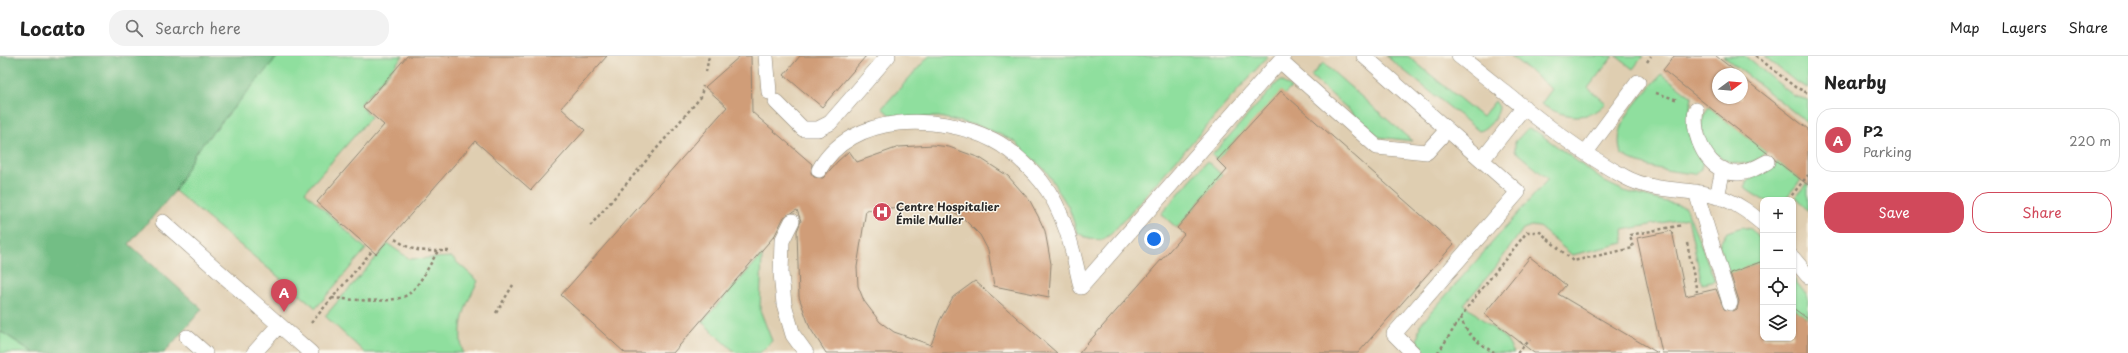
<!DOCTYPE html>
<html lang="en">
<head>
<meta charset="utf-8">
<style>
  :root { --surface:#fff; --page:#f2f2f2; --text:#222; --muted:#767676; --line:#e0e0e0; --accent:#d1495b }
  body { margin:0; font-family:"Playpen Sans",sans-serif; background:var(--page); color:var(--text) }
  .controls { position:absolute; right:12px; bottom:12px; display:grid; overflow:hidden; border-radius:8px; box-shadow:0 1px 3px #0004 }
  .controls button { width:36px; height:36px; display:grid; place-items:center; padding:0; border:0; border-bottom:1px solid var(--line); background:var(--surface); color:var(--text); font:20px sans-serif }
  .compass { position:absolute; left:1712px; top:12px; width:36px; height:36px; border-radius:50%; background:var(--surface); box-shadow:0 1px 3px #0004; rotate:74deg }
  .you { position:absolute; left:1154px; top:183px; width:14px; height:14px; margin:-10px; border:3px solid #fff; border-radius:50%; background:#1a73e8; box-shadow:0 0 0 6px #1a73e833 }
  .badge { display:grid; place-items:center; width:26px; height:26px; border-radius:50%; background:var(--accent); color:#fff; font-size:13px; font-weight:700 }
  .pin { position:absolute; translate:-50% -33px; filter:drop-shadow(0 1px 2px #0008) }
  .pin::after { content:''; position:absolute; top:21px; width:14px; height:12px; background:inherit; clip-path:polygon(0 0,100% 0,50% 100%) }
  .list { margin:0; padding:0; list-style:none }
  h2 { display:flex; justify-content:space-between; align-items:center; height:52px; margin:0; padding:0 16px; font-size:17px }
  h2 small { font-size:13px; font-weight:400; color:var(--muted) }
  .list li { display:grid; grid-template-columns:26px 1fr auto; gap:12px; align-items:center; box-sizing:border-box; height:64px; margin:0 8px 8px; padding:0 8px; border:1px solid var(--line); border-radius:16px }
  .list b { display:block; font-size:15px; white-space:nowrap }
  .list p { margin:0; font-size:13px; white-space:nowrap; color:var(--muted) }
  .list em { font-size:13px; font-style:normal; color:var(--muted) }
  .actions { display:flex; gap:8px; padding:12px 16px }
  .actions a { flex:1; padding:9px 0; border:1px solid var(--accent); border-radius:16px; text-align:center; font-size:14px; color:var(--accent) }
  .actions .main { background:var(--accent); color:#fff }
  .icon { flex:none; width:22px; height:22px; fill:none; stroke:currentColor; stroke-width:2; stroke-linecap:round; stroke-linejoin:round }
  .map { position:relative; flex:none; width:1808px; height:297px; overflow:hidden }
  header { display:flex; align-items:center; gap:24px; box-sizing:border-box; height:56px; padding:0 20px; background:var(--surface); border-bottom:1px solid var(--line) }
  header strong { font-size:19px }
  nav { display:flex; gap:22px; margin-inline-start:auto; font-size:14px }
  .search { width:280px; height:36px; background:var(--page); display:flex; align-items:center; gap:10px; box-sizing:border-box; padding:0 14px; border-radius:16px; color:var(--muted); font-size:15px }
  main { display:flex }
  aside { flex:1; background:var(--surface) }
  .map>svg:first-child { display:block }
  .built { fill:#dfceb1; fill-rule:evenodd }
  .green { fill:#8fdf9e; stroke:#5d8564 }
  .forest { fill:#73be85; stroke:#4f7458 }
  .building { fill:#d09d78 }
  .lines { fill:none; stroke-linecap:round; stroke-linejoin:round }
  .lane-casing { stroke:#8e8472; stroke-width:16 }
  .path { stroke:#8e8472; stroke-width:2.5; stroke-dasharray:3 3; stroke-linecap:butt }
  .lane { stroke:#fff; stroke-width:15 }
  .labels { text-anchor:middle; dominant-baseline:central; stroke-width:3; stroke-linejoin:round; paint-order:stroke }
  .poi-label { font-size:11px; font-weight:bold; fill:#2b2b2b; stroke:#fbf7ec; text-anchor:start }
</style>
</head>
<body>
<header>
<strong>Locato</strong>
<div class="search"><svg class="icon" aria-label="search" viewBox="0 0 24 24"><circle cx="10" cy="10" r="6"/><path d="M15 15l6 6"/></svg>Search here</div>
<nav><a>Map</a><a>Layers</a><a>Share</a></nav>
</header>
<main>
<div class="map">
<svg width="1808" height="297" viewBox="0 0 1808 297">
  <rect width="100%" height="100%" fill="#fbf7ec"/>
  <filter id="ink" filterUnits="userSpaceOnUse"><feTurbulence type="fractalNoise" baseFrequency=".025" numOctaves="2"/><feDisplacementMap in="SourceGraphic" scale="8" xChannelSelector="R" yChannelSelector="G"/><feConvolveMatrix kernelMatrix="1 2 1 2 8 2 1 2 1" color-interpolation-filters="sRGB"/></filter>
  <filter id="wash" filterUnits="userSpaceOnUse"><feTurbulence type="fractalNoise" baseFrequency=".012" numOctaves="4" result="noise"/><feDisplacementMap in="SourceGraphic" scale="16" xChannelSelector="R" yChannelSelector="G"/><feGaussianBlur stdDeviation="0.9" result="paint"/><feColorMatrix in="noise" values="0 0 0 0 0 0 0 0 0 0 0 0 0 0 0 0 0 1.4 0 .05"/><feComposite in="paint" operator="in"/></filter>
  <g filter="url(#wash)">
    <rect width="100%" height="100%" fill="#f0dcba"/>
    <path class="built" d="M0 0H1808V297H22ZM1718 18H1742V42H1718ZM1763 144H1793V282H1763Z"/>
    <path class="green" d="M278 0H403L360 49 371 61 305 136 366 193 316 252 175 135 195 97Z
      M929 0H1268L1112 177 1103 184 1089 183 1077 176 1069 152 1046 115 1014 85 983 71 939 61 893 62 882 52Z
      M1386 0H1408L1482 61 1495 45 1499 51C1499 59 1488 74 1479 75Z
      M1511 0H1613L1588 32 1606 47C1589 67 1561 61 1541 48L1552 33Z
      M1616 0H1643L1633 13Z
      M1723 0H1745L1794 40 1808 44V67Z
      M1764 0H1808V32L1796 26Z
      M1323 7 1412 85 1379 81 1311 20Z
      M1662 18 1692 41C1687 71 1686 79 1703 105L1701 113 1695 118C1668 115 1644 112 1621 98 1611 65 1643 40 1662 18Z
      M1282 25 1291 32 1241 81 1239 80 1217 104 1212 99 1278 26Z
      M1709 51 1766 96C1738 129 1681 85 1709 51Z
      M1527 73 1536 75 1605 126 1624 135 1686 151 1715 225 1702 228 1688 162 1623 174 1624 187 1572 199 1539 171 1531 170 1523 173 1495 212 1464 248 1506 283 1514 297H1426L1417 286 1420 269 1548 123 1515 95V86Z
      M1207 105 1222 119 1177 172 1161 158Z
      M1778 106 1801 124 1784 144H1763L1747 134 1745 131 1746 125 1764 117Z
      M1808 126V155L1796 140Z
      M1742 171 1751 173 1763 186V205L1729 218 1719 189 1727 176Z
      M388 188 410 203 451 201 478 225C466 248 456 270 463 297H365L325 260Z
      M762 199 760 254 772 285 760 297H736L702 266Z
      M1793 222 1808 241V263L1793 252Z
      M0 275 34 297H0Z"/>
    <path class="forest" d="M0 0H278L195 97 175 135 129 188 202 253 164 297H34L0 275Z"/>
    <g id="blocks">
      <path class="building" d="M407 0H607L561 52 585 74 531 134 475 85 376 198 317 146 384 69 363 51Z
        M740 0H751L752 56 812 108 811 117 814 121 823 122 837 106 849 95 857 106 899 91 933 89 949 91 980 102 1008 120 1030 145 1038 160 1045 175 1051 208 1049 241 994 230 988 194 980 179 961 160 945 152 928 149 866 154 857 211 858 230 864 245 880 266 894 276 931 289 940 264 953 241 975 225 1057 297H826L810 272 799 241 797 175 801 165 797 154 784 161 775 179 673 297H625L561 239 727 51 705 31Z
        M800 0H866L822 51 784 19Z
        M1674 0H1716L1739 18H1718V42H1742V21L1808 73V129L1775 104 1772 99 1767 97 1663 14Z
        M1281 35 1454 188 1358 297H1079L1184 178 1177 172 1227 114 1217 104Z
        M1672 175 1686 240 1716 233 1724 253 1733 255 1737 253 1739 245 1730 217 1763 205V282H1793V252L1808 263V297H1662L1637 182Z
        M1530 201 1566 229 1558 238 1658 297H1534L1484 258Z"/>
    </g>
  </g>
  <g filter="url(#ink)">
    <use href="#blocks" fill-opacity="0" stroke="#8e8472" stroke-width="1"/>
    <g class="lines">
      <g class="lane-casing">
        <path id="lane" d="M766 0 769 36
          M1364 0 1518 136 1394 278 1413 297
          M1459 0C1512 41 1566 89 1625 121 1656 138 1693 131 1725 143 1740 149 1751 158 1763 168
          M1280 5 1377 91 1427 96 1447 74
          M776 46 803 73H818L830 67 888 0
          M1696 54C1691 79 1708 119 1739 117 1749 116 1758 111 1767 106
          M1586 96 1638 26
          M1482 104 1524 51
          M819 114C851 56 940 57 993 84 1011 93 1028 110 1041 125 1065 155 1073 195 1081 231
          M1696 136 1730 247
          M1717 141 1723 113
          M792 165 782 185 781 217 784 248 793 279 806 297
          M163 166 311 297
          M1793 202 1808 220
          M1081 231 1284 0
          M187 281 205 297
          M254 297 279 269"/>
      </g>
      <path class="path" d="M1756 0 1795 31 1808 37
        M1647 6 1651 0
        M706 16 709 0
        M1656 37 1678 44
        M1788 144 1808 119
        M590 170 701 41 703 30
        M395 183C412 195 418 195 438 195
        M1687 187 1697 236
        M332 242C351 243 397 250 411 236 422 225 430 208 438 195H452
        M496 257 513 229
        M1461 261C1465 279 1480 287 1494 297
        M311 267 372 195
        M1438 297 1469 249 1527 176H1540L1573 205 1633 192 1630 179 1683 169
        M1517 297 1530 284"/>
      <use href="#lane" class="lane"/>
    </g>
  </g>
  <defs>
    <g id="hospital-disc" transform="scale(1)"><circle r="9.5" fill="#d1495b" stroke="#fbf7ec"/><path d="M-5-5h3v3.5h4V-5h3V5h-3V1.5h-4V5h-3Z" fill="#fff"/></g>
  </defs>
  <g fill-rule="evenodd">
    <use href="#hospital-disc" x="882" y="156"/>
  </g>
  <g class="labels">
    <g class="poi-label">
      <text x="896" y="150">Centre Hospitalier<tspan x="896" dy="13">Émile Muller</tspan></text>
    </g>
  </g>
</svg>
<div class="controls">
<button>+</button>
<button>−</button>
<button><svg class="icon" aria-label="locate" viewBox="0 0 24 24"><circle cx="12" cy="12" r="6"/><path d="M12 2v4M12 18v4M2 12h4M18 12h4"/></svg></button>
<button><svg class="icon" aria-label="layers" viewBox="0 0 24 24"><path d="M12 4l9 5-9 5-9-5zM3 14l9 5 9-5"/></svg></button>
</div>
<svg class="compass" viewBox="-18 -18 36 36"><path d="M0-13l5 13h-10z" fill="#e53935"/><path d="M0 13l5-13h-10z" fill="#767676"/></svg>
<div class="you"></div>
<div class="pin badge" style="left:284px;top:256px">A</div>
</div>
<aside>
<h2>Nearby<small></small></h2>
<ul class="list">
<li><span class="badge">A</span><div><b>P2</b><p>Parking</p></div><em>220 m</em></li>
</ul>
<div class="actions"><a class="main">Save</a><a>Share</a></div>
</aside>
</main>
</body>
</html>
